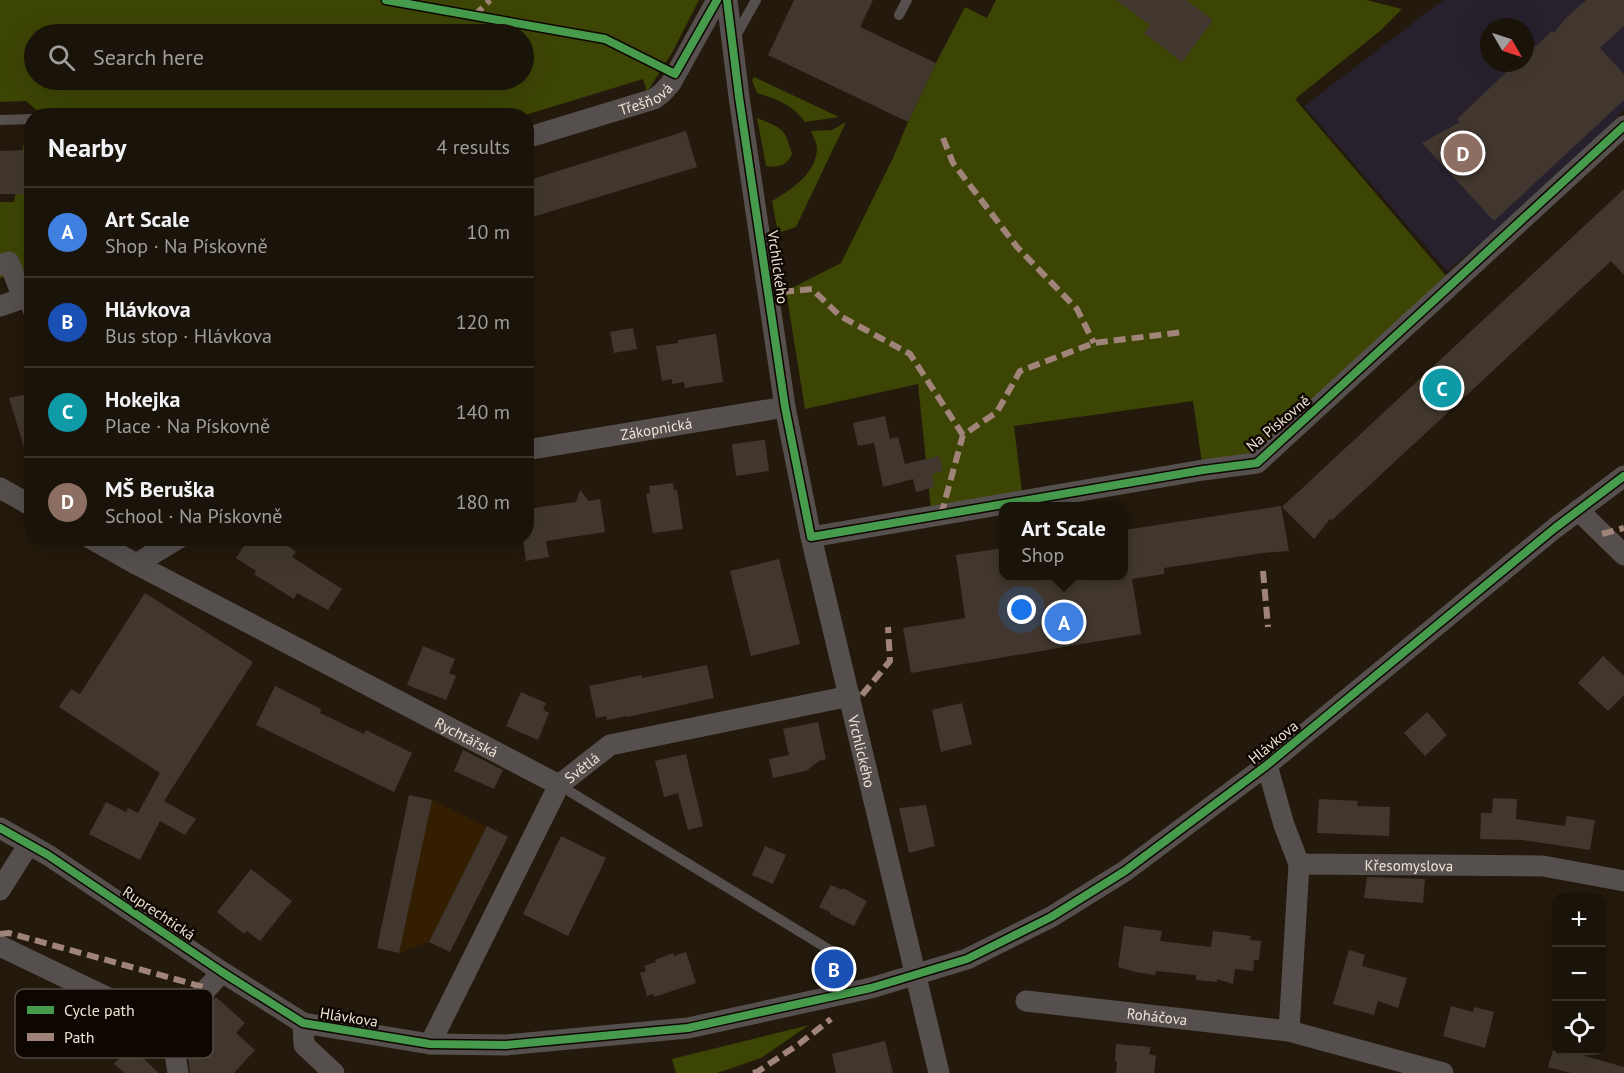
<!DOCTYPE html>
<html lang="en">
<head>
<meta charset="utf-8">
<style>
  :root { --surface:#1a1309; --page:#272017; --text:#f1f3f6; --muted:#9f9e9c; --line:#38322a; --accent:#d93025 }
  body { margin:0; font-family:"PT Sans",sans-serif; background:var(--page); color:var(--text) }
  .controls { position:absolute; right:18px; bottom:18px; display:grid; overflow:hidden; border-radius:12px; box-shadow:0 6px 24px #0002 }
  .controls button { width:54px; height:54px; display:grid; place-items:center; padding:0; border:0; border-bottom:2px solid var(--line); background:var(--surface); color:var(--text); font:30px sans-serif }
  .compass { position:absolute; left:1480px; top:18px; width:54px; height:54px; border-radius:50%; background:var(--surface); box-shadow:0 6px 24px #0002; rotate:129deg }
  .you { position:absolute; left:1022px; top:610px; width:21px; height:21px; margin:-15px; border:4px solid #fff; border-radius:50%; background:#1a73e8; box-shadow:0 0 0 9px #1a73e833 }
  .badge { display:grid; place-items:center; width:39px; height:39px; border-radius:50%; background:var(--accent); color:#fff; font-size:20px; font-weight:700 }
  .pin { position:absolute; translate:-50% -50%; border:3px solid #fff; box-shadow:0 2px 6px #0006 }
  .popup { position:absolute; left:999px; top:502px; width:129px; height:78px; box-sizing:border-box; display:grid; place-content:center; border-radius:12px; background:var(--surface); filter:drop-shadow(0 2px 4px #0005); font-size:20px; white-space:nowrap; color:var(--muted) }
  .popup b { font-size:22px; color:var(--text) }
  .popup::after { content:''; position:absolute; left:50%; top:100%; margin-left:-12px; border:12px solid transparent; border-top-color:var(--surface) }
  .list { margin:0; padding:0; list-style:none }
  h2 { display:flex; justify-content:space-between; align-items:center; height:78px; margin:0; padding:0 24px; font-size:26px }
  h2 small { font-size:20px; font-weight:400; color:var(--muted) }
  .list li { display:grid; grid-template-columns:39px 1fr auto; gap:18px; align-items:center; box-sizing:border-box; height:90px; padding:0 24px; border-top:2px solid var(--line) }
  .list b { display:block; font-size:22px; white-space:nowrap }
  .list p { margin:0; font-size:20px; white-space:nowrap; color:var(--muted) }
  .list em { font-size:20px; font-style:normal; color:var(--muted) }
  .icon { flex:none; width:33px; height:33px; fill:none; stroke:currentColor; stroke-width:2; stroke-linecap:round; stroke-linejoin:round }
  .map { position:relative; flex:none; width:1624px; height:1073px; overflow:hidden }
  .search { position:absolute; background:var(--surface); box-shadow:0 6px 24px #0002; left:24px; top:24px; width:510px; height:66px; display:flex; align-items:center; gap:15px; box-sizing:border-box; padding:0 21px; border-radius:33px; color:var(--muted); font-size:22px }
  .panel { position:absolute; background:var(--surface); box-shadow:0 6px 24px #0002; left:24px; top:108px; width:510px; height:438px; border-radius:24px }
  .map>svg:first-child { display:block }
  .built { fill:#331e02 }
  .education { fill:#27212d; fill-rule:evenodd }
  .green { fill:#3d4505; fill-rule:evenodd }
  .building { fill:#41372e }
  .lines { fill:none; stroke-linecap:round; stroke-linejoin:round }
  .lane { stroke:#554f4d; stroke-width:10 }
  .street { stroke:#554f4d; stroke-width:21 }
  .quiet { stroke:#a18479; stroke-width:6; stroke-dasharray:12 6; stroke-linecap:butt }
  .cycleway-casing { stroke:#0e0701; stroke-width:11 }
  .cycleway { stroke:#469c4c; stroke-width:8 }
  .labels { text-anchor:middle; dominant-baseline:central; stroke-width:5; stroke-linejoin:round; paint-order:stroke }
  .street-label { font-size:15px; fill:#efe3d5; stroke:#0e0701 }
  .key { fill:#0e0701; stroke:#524941; stroke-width:1.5 }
  .key-label { font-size:16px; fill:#efe3d5 }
</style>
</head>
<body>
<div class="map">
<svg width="1624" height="1073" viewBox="0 0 1624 1073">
  <rect width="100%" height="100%" fill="#23190c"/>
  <path class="built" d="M409 795 432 800 508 837 450 952 429 942 400 953 377 948Z"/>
  <path class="education" d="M1446 0H1624V110L1537 197 1447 271 1304 106 1442 1ZM1489 27H1525V63H1489Z"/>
  <path class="green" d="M0 0H699L672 53 647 92 643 79 522 116 42 115 26 101 0 102ZM34 34H524V80H34Z
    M996 0H1366L1402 9 1380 31 1295 99 1448 278 1251 455 1203 470 1193 401 1014 426 1022 492 931 509 918 384 805 409 786 291 841 263 893 158 908 122 936 63 965 7 987 18Z
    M754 77 839 117 805 122C793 105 777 99 757 93L752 80Z
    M757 118C781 128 785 127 792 154 787 165 779 168 766 166Z
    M846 122 796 227 778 233 772 201C791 190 816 174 817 149 817 143 813 136 811 131L832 130Z
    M31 134V267L0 278V202H14L24 141Z
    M809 1025 761 1058 717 1073H676L672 1059Z"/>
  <path class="building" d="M794 0H873L860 27 936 63 908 122 768 55Z
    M1116 0H1186L1213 20 1182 62 1144 33 1150 25Z
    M1586 0H1624V26L1600 48 1624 74V100L1494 221 1422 143 1460 122 1457 119 1516 63H1525V56L1552 31 1554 33 1564 20Z
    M686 131 697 167 526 219V181Z
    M27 150 28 194H0V151Z
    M1624 189V275L1611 261 1332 520 1330 519 1314 539 1282 507Z
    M633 328 637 349 614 353 610 332Z
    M716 334 723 382 685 388 684 382 672 384V379L662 381 656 346 678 343V340Z
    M32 393V456L27 457 9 398Z
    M885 416 890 439 898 437 905 464 939 456 943 471 932 474 934 487 916 492 913 479 883 487 874 443 858 446 853 423Z
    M765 440 769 471 736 476 732 444Z
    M673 483 674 490H677L683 529 653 533 646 494 650 493 649 486Z
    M580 490 589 501 600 499 605 532 546 541 549 557 526 561 523 538H526V509L576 502Z
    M1281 506 1289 551 1263 553 1164 568V574L1132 579 1141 634 911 673 903 628 965 618 956 555 1004 548V576H1124V530Z
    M249 538H278L296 552 292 557 342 589 328 610 297 593 294 599 254 574 256 571 236 558Z
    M779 559 800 644 751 656 730 571Z
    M145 593 253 662 164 801 196 819 185 835 160 821 140 860 89 834 106 802 126 812 128 808 138 813 160 773 59 707 71 689 80 694Z
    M423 646 455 659 449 673 456 676 446 700 407 685Z
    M1603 656 1624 676V695L1608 711 1578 683Z
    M707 665 714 698 628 717 626 716 607 720 606 716 596 718 589 686 642 675V678Z
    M275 686 321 709 320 713 364 734 366 730 412 753 394 792 256 725Z
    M521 692 546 703 543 710 549 713 538 740 506 726Z
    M962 703 972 744 941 752 932 710Z
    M1427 712 1447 735 1425 756 1404 733Z
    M818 722 826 759 819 761 806 771 773 778 769 759 789 755 783 729Z
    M463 750 503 770 494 789 454 771Z
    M686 754 703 826 688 830 678 793 664 797 655 761Z
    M409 795 432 800 399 953 377 948Z
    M1493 798 1517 799 1516 819 1565 826 1567 816 1595 820 1590 850 1523 840 1480 839 1481 813H1492Z
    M1319 799 1358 801 1357 806 1390 807 1389 836 1317 833Z
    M926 805 935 846 909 853 899 808Z
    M487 826 508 837 450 952 429 942Z
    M561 836 606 858 568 936 523 914Z
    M765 846 786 855 773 884 752 875Z
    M251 869 292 901 260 941 247 931 244 934 217 912Z
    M1367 877 1425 879 1423 903 1364 898Z
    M831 885 842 890 843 888 867 901 854 926 830 914V912L819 907Z
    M1124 926 1162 931 1160 941 1211 947 1213 931 1251 936 1250 940 1261 941 1259 960H1254L1253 971 1235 969 1233 984 1217 979V982L1196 980V975L1156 971 1155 975 1136 972 1118 967Z
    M1349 950 1365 955 1362 966 1407 978 1398 1008 1378 1001 1374 1015 1333 1004Z
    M686 952 696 983 654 997V994L647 996 640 973 646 971 644 966 656 962 655 960 673 953 674 956Z
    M216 997 245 1023 236 1033 255 1050 234 1073H190L188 1056 206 1037 192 1024Z
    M1451 1006 1473 1012 1474 1007 1494 1012 1485 1048 1443 1036Z
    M885 1041 893 1073H836L832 1054Z
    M1116 1044 1151 1047 1149 1054 1156 1056 1154 1073H1116L1117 1062 1115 1061Z
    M130 1046 159 1073H125L114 1064Z
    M1553 1050H1587L1585 1056 1624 1067V1073H1571L1548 1067Z"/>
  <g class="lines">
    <path class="lane" d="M899 15 907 0
      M734 39 756 0
      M0 120 32 119
      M23 298 31 320
      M559 785 833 952"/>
    <g class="street">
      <path id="s1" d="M727 0 739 97 785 407 811 537 939 1073"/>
      <path id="s2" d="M526 138 654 99 662 93 671 83 717 0"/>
      <path d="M0 265 9 262 23 298"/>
      <path d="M0 306 32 295"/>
      <path id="s3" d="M526 450 785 407"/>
      <path d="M0 488 32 506"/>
      <path d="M1578 510 1624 555"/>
      <path d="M811 537 1203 470 1257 463 1624 126"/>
      <path id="s4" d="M90 538 136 564 559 785"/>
      <path d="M136 564 179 538"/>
      <path id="s5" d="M1267 765 1284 825 1299 864 1543 866 1624 881"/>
      <path d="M0 828 48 855 222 972 303 1023 430 1044 506 1045 688 1028 871 988 967 959 1051 917 1125 871 1267 765 1555 528 1624 476"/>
      <path d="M0 890 29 844"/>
      <path d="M0 946 171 1028 222 972"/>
      <path id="s6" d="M1026 1001 1289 1031 1443 1073"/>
      <path d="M303 1023 304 1045 334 1073"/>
      <path d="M171 1028 178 1073"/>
      <path d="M1289 1031 1299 864"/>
      <path id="s7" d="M430 1044 559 785 610 745 850 696"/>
    </g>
    <path class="quiet" d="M474 16 490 0
      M943 138 953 163 1017 247 1077 309 1094 343
      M782 292 812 289 840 316 910 354 963 435
      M941 515 963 435 997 412 1020 371 1094 343 1183 332
      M1602 534 1624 528
      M1263 571 1268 627
      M862 695 890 661 888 627
      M0 934 9 933 207 988
      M753 1073 757 1072 799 1044 831 1019"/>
    <g class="cycleway-casing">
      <path id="cycleway" d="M386 0 605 39 675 74 717 0
        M727 0 739 97 785 407 811 537 1203 470 1257 463 1624 126
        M0 828 48 855 222 972 303 1023 430 1044 506 1045 688 1028 871 988 967 959 1051 917 1125 871 1267 765 1555 528 1624 476"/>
    </g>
    <use href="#cycleway" class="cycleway"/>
  </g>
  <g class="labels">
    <g class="street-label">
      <text stroke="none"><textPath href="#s2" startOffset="126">Třešňová</textPath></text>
      <text transform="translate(778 267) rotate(82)">Vrchlického</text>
      <text transform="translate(1278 423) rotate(-40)">Na Pískovně</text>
      <text stroke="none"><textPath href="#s3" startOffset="132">Zákopnická</textPath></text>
      <text stroke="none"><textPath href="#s4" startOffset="426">Rychtářská</textPath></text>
      <text transform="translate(1273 742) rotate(-39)">Hlávkova</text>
      <text stroke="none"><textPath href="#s1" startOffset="764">Vrchlického</textPath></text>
      <text stroke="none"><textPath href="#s7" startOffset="318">Světlá</textPath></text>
      <text stroke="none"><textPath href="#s5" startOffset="214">Křesomyslova</textPath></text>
      <text transform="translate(159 913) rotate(34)">Ruprechtická</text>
      <text stroke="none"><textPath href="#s6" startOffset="132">Roháčova</textPath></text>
      <text transform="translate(349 1017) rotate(9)">Hlávkova</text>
    </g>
  </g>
  <rect x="15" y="989" width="198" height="69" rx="9" class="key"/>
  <rect x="27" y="1006" width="27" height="8" fill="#469c4c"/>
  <rect x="27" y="1033" width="27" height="8" fill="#a18479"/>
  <g class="key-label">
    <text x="64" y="1016">Cycle path</text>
    <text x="64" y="1043">Path</text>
  </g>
</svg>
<div class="controls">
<button>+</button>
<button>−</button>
<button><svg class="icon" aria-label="locate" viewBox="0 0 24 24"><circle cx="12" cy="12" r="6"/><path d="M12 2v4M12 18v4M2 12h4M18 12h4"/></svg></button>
</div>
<svg class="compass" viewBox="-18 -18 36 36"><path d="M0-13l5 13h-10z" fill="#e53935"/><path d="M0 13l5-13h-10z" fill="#9f9e9c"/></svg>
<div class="you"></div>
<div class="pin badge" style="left:1064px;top:622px;background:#3f7fe0">A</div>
<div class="popup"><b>Art Scale</b>Shop</div>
<div class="pin badge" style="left:834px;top:969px;background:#1a4fb4">B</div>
<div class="pin badge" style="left:1442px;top:388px;background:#0f9aa8">C</div>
<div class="pin badge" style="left:1463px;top:153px;background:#8d6e63">D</div>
<div class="search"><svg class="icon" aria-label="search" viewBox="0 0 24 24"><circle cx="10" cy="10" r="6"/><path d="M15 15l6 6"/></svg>Search here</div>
<section class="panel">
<h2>Nearby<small>4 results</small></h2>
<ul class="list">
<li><span class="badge" style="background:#3f7fe0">A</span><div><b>Art Scale</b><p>Shop · Na Pískovně</p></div><em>10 m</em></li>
<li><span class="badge" style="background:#1a4fb4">B</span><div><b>Hlávkova</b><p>Bus stop · Hlávkova</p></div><em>120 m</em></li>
<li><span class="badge" style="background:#0f9aa8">C</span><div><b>Hokejka</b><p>Place · Na Pískovně</p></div><em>140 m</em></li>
<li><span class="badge" style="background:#8d6e63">D</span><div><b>MŠ Beruška</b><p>School · Na Pískovně</p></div><em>180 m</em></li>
</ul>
</section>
</div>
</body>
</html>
